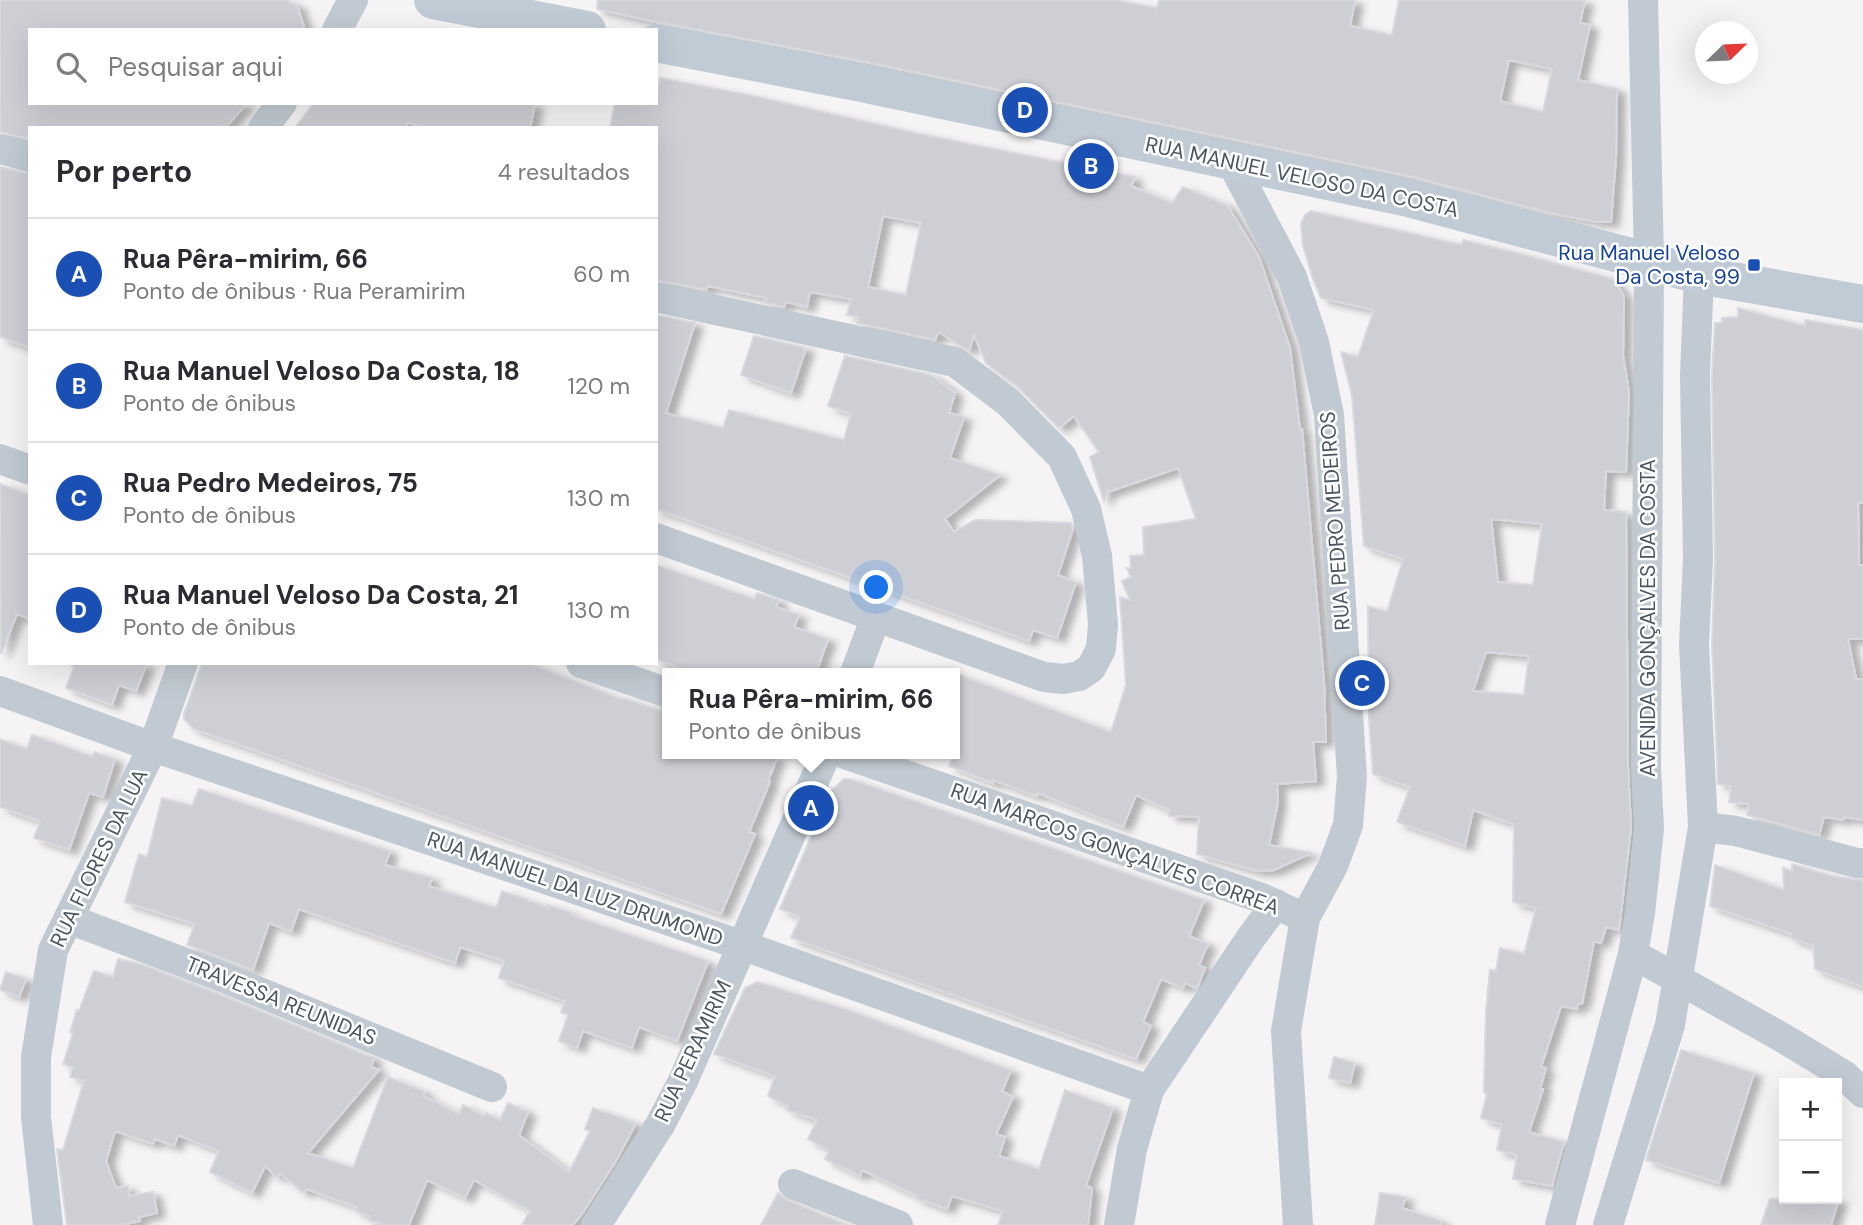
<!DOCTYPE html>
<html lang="pt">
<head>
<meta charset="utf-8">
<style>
  :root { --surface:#fff; --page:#f7f7f7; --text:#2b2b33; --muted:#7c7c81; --line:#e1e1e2; --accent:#1a73e8 }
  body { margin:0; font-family:"DM Sans",sans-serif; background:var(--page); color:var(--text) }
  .controls { position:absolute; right:21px; bottom:21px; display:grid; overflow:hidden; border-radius:0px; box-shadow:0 7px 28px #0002 }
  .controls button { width:63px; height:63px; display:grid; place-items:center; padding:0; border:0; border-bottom:2px solid var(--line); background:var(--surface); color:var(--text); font:35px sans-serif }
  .compass { position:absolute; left:1695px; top:21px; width:63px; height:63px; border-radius:50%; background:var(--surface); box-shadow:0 7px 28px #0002; rotate:67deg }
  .you { position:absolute; left:877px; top:588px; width:24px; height:24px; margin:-18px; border:5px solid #fff; border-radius:50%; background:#1a73e8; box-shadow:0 0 0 10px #1a73e833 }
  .badge { display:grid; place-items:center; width:46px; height:46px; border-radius:50%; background:var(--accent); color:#fff; font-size:23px; font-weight:700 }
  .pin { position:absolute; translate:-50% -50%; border:4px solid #fff; box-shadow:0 2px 7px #0006 }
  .popup { position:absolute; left:662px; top:668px; width:298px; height:91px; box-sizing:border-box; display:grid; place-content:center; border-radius:0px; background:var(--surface); filter:drop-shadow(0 2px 5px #0005); font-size:23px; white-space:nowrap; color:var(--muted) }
  .popup b { font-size:26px; color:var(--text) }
  .popup::after { content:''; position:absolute; left:50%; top:100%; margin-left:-14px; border:14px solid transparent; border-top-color:var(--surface) }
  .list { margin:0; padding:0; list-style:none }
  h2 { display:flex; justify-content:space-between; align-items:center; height:91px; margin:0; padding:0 28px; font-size:30px }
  h2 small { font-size:23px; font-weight:400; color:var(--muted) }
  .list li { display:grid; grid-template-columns:46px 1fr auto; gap:21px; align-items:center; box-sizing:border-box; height:112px; padding:0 28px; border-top:2px solid var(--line) }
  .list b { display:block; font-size:26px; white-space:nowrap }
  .list p { margin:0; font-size:23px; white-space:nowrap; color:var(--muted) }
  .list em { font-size:23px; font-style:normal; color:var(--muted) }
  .icon { flex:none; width:38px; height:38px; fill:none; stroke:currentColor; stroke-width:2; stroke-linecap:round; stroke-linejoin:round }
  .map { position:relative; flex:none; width:1863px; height:1225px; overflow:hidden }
  .search { position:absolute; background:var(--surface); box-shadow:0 7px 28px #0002; left:28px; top:28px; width:630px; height:77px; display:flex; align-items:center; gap:18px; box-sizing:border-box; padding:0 24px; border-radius:0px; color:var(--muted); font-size:26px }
  .panel { position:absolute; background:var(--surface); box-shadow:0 7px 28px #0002; left:28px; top:126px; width:630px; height:539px; border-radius:0px }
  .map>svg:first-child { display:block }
  .building { fill:#cdcfd5; stroke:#d7d9de; stroke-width:2; fill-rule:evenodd; filter:url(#shadow) }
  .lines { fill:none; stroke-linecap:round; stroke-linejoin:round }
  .minor { stroke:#c1cad2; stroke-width:30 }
  .secondary { stroke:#c1cbd6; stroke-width:38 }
  .transit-dot { fill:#1a4fb4; stroke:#fff; stroke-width:2.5 }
  .labels { text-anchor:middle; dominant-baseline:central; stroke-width:5; stroke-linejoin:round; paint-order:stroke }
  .street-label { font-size:21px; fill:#4a5661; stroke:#fff }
  .transit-label { font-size:21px; fill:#164399; stroke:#fff; text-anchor:end }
</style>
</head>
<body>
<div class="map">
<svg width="1863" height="1225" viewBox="0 0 1863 1225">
  <defs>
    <filter id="shadow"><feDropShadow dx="8" dy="4.5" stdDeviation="3.5" flood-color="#0004"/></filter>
  </defs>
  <rect width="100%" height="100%" fill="#f5f3f3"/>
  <path class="building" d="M0 0H286L297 5 305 30H30V103H247L227 126 223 125 220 128H30V139L0 132Z
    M598 0H1116L1157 8 1159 0H1355L1350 26 1392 35 1399 0H1585L1580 23 1590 25 1578 80 1617 89 1616 157 1611 222H1598L1549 213 1413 177 866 62 656 22 597 9ZM1509 60 1552 69 1543 112 1500 101Z
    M660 78 749 95 920 134 1135 177 1131 186 1172 203 1183 187 1227 205 1259 257 1290 348 1300 429H1302L1324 682 1326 742H1313L1316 781 1277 784 1278 802 1269 845 1311 853 1274 870 1258 871 1197 854 1199 817 1169 816V810L1136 795 1123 827 1038 793 1037 796 993 780V783L949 766 955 754V673L1111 732 1126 685 1120 597 1130 600 1122 581 1131 577 1127 568H1131L1130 556 1144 555 1143 527 1196 519 1178 468 1108 492V489L1104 501 1090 457 1099 452 1074 416 1059 428 1018 387 986 363 974 335 969 351 939 332 935 340 857 323 858 317 847 315 851 299 810 292 807 307 786 302 784 307 765 303 767 298 708 286 706 290 656 280V128H610L615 103H656ZM883 216 921 223 906 295 868 287Z
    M314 103H535L530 128H430L407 123V128H295Z
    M0 167 30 174V348L0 337Z
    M1311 211 1462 245 1463 240 1525 255 1613 279 1624 296 1623 355 1629 392 1626 472 1606 471 1604 510 1626 512 1628 767 1631 828 1619 930 1606 927 1601 943 1594 941 1582 1004H1578L1577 1009 1561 1006 1541 1067 1546 1068 1540 1089H1543L1529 1132 1564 1142 1552 1186 1513 1179 1517 1155 1497 1150 1502 1125 1481 1118 1487 1094 1484 1092 1486 1012 1490 970 1496 971 1500 948 1524 954 1536 908 1513 902 1514 824 1473 810 1465 846 1397 822 1410 787 1373 774 1369 718 1368 606 1387 612 1403 559 1364 546 1352 395 1341 352 1358 357 1374 310 1321 298 1313 279 1303 245 1301 225 1305 215ZM1491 519 1542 524 1533 585 1498 582ZM1486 652 1529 656 1524 695 1473 691Z
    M1738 308 1805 326V320L1863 330V503H1858L1859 565H1863V639H1848L1856 679H1863V820L1844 817 1843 820 1824 817 1819 835 1747 815 1749 804 1729 802 1731 786 1718 784 1712 645 1715 560 1712 375 1715 323H1722V318L1738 317Z
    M656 315 695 323 666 413 723 428 729 410 844 440 851 414 828 406 845 356 931 375 955 393 949 413 964 417 950 458 1000 475 945 519 954 532 975 520 1071 523 1073 529 1058 575 1076 582 1057 638 1033 630 1029 641 656 509Z
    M754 336 806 348 791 393 741 375Z
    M0 484 30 495V619L17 614 1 654Z
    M656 565 754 599 757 593 779 600 776 607 799 615 794 627 828 639 816 673H692L656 659Z
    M68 663H147L136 691 119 685 112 705 66 688 74 667Z
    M202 663H528L621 699H627L668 713V754H764L777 759 768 780 770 782 749 832 755 834 721 914 194 729 184 719V714Z
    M32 735 93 757 94 752 115 759 103 797 89 793 69 850 34 838 40 821 0 807V739L27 749Z
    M844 779H850L1204 900 1189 936 1208 944 1199 965 1205 968 1198 986 1196 988 1185 983 1183 988 1161 979 1143 1022 1151 1026 1136 1059 791 938 800 917 780 909 831 791Z
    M199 789 390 851 385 865 432 878 429 886 496 908 502 891 548 907V905L572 913 571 915 708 961 677 1041 639 1027 632 1048 583 1031 577 1048 559 1041 568 1015 561 1012 565 1001 499 978 504 961 460 947 455 963 299 909 291 931 269 923 253 970 187 945 195 924 125 902 139 854 147 857 162 798 192 806Z
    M1792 864 1835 877 1863 880V987L1815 969 1813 945 1791 938 1792 934 1710 906 1715 865 1784 890 1783 868 1792 871Z
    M118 959 140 964 219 994 374 1058 371 1067 379 1070 308 1153 353 1168 388 1077 425 1092 423 1096 459 1114 463 1105 484 1116 486 1113 500 1120 508 1103 528 1112 519 1135 569 1172 590 1131 585 1129 593 1108 636 1123 616 1161 582 1214 573 1225H522L530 1211 474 1180 465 1198 427 1180 409 1225H384L368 1220 370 1216 355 1211 357 1207 307 1189 304 1193 280 1173 277 1177 265 1166 252 1193 210 1172 219 1151 178 1135 174 1146 155 1139 153 1144 115 1131 106 1161 116 1188 128 1186 129 1196 153 1192 157 1213 139 1217 140 1221 121 1225H67L57 1149 63 1150 84 1081 70 1077 73 1067 63 1064 73 1033 70 1032 77 1010 79 1011 94 971 113 977Z
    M6 972 26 979 19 997 0 990Z
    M757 982 845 1009 1011 1070 1002 1091 1013 1097 996 1134 1005 1137 999 1156 1039 1169 1065 1090 1113 1108 1086 1185 1092 1188 1088 1225H998L1003 1211 952 1196 947 1209 916 1198 917 1196 862 1170 860 1176 825 1159 829 1150 808 1139 817 1120 787 1110 788 1106 768 1096 775 1076 714 1054 745 988Z
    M1681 1050 1754 1073 1719 1183 1646 1160Z
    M1334 1057 1355 1063 1350 1083 1329 1078Z
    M778 1193 787 1200 847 1225H761Z
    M1380 1193 1406 1197 1402 1208 1441 1221V1225H1375Z
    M1770 1199H1839L1831 1225H1761Z"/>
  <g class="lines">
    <path class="minor" d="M337 30 353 0
      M263 128 282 103
      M0 149 30 157
      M1231 161 1292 277 1314 342 1329 415 1352 777 1348 825 1333 866 1305 918 1286 1031 1298 1225
      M656 297 955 362 1008 402 1062 457 1086 509 1097 556 1103 624 1101 649 1091 668 1079 676 1063 679 1044 677 656 538
      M0 459 30 470
      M581 663 668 693
      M855 673 876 617
      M0 691 153 747 741 945 1149 1090
      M845 754 1264 899 1305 918
      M1703 827 1736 831 1857 863H1863
      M69 919 225 978 492 1087
      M1633 954 1783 1038 1844 1075 1863 1093
      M793 1184 898 1225
      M48 1225 36 1117V1057L53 950 153 747 183 663
      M596 1225 660 1125 683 1081 826 754
      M1119 1225 1132 1149 1149 1090 1250 939 1276 904
      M1560 1225 1633 954 1640 913 1649 829 1646 767 1649 260 1643 0
      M1608 1225 1670 1025 1703 827 1694 645 1698 559 1695 375 1699 275"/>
    <path class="secondary" d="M433 0 587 30
      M656 43 862 83 1408 198 1699 275 1863 304"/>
  </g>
  <rect class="transit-dot" x="1747" y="258" width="14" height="14" rx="3.5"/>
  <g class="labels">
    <g class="street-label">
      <text transform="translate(1302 177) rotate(12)">RUA MANUEL VELOSO DA COSTA</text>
      <text transform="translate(1335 521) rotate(-94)">RUA PEDRO MEDEIROS</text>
      <text transform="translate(1648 618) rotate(-90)">AVENIDA GONÇALVES DA COSTA</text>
      <text transform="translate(1115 849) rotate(20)">RUA MARCOS GONÇALVES CORREA</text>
      <text transform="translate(99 858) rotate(-64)">RUA FLORES DA LUA</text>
      <text transform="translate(575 889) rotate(19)">RUA MANUEL DA LUZ DRUMOND</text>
      <text transform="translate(281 1001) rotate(22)">TRAVESSA REUNIDAS</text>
      <text transform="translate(693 1051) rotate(-65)">RUA PERAMIRIM</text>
    </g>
    <g class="transit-label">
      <text x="1740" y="253">Rua Manuel Veloso<tspan x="1740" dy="24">Da Costa, 99</tspan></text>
    </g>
  </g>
</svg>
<div class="controls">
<button>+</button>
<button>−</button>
</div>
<svg class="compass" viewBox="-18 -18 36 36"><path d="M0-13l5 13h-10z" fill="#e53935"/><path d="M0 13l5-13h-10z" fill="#7c7c81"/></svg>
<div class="you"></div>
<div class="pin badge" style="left:811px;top:808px;background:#1a4fb4">A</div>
<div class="popup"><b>Rua Pêra-mirim, 66</b>Ponto de ônibus</div>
<div class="pin badge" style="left:1091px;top:166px;background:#1a4fb4">B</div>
<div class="pin badge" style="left:1362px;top:683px;background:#1a4fb4">C</div>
<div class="pin badge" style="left:1025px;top:110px;background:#1a4fb4">D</div>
<div class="search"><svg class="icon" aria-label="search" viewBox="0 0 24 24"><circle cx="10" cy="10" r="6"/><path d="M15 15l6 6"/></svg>Pesquisar aqui</div>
<section class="panel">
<h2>Por perto<small>4 resultados</small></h2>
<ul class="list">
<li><span class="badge" style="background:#1a4fb4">A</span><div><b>Rua Pêra-mirim, 66</b><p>Ponto de ônibus · Rua Peramirim</p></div><em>60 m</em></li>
<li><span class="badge" style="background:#1a4fb4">B</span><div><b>Rua Manuel Veloso Da Costa, 18</b><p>Ponto de ônibus</p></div><em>120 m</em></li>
<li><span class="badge" style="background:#1a4fb4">C</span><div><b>Rua Pedro Medeiros, 75</b><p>Ponto de ônibus</p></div><em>130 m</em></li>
<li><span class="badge" style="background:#1a4fb4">D</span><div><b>Rua Manuel Veloso Da Costa, 21</b><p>Ponto de ônibus</p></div><em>130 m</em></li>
</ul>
</section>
</div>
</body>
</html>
